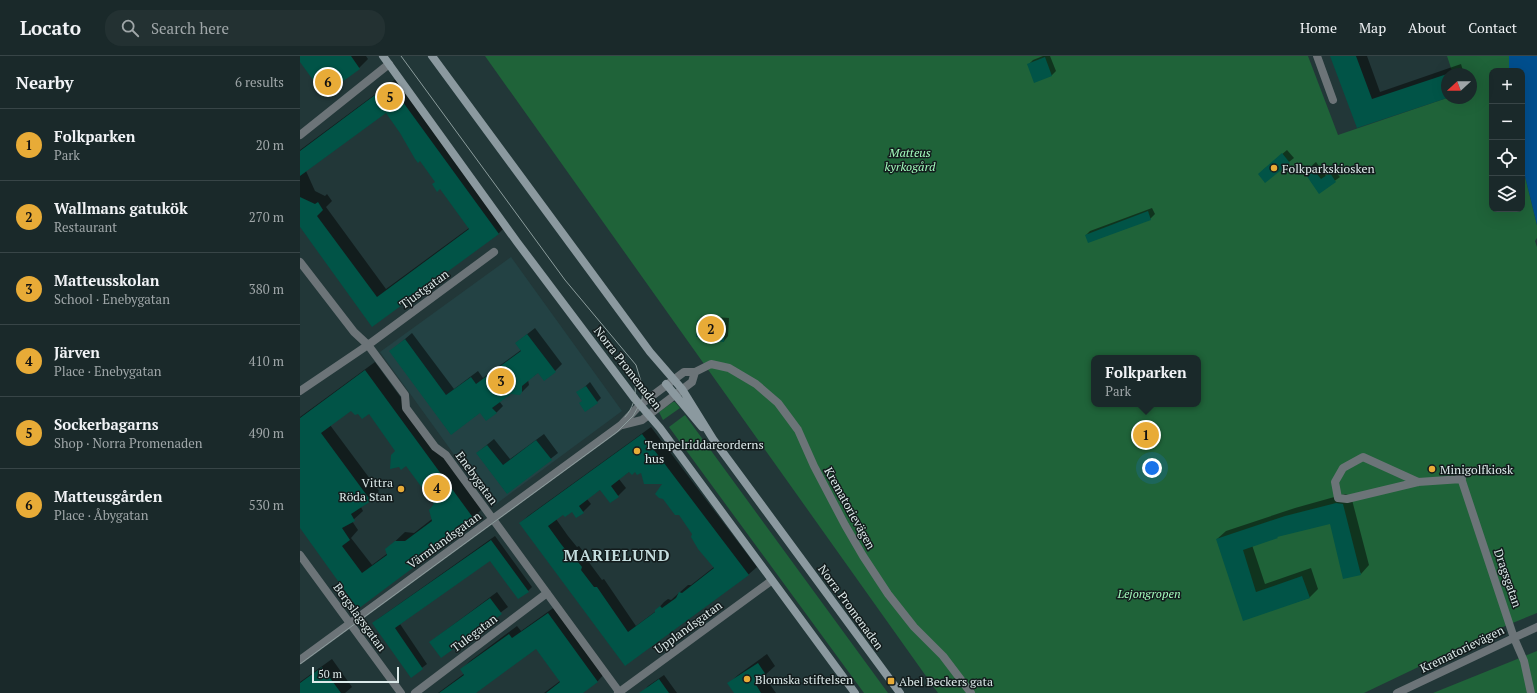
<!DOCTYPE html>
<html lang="en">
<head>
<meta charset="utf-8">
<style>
  :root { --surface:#1a292a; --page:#233132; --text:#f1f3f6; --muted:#9fa6a8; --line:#384547; --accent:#e8ab37 }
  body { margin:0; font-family:"PT Serif",serif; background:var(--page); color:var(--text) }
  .controls { position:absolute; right:12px; top:12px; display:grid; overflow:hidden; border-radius:8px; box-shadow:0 4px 16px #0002 }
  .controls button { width:36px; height:36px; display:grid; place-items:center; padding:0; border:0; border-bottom:1px solid var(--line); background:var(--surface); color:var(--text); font:20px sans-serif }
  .compass { position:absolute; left:1141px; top:12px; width:36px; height:36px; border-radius:50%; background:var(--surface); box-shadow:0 4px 16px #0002; rotate:249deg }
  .scale { position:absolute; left:12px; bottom:10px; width:87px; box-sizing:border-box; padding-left:4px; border:2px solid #ddeaea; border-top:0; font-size:11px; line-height:14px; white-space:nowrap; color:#ddeaea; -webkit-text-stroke:3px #131c1d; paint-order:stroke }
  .you { position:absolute; left:852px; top:412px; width:14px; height:14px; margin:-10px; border:3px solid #fff; border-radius:50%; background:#1a73e8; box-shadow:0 0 0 6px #1a73e833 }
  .badge { display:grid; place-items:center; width:26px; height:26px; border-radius:50%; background:var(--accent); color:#111; font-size:13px; font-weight:700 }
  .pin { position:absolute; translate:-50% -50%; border:2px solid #fff; box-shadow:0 1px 4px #0006 }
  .popup { position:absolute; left:791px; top:299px; width:110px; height:52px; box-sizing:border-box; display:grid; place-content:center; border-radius:8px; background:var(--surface); filter:drop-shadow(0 1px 3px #0005); font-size:13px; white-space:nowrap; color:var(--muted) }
  .popup b { font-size:15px; color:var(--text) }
  .popup::after { content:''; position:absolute; left:50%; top:100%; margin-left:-8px; border:8px solid transparent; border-top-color:var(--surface) }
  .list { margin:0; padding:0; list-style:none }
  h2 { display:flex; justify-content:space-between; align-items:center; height:52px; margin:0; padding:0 16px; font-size:17px }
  h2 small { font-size:13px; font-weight:400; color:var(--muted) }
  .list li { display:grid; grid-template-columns:26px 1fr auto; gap:12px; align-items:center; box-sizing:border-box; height:72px; padding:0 16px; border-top:1px solid var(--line) }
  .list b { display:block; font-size:15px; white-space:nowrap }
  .list p { margin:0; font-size:13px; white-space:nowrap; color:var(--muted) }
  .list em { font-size:13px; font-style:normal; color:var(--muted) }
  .icon { flex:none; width:22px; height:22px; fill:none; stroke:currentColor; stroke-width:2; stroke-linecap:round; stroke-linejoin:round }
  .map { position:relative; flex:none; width:1237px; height:637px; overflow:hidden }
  header { display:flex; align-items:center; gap:24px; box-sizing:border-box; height:56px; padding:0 20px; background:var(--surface); border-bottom:1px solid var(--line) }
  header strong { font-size:19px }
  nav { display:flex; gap:22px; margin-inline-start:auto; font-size:14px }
  .search { width:280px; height:36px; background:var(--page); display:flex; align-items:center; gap:10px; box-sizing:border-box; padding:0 14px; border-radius:16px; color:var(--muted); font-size:15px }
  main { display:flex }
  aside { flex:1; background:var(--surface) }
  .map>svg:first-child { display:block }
  .built { fill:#234244 }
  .green { fill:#1f6339; fill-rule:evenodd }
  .water { fill:#004e8d }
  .shadow { fill:#0007; fill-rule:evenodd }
  .building { fill:#015447; fill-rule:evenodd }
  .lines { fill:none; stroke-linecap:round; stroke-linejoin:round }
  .minor { stroke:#6c7478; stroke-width:8 }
  .secondary { stroke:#8b999f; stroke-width:8 }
  .tram { stroke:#8b9c9c; stroke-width:1 }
  .poi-dot { fill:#e8ab37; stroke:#131c1d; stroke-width:1.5 }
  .labels { text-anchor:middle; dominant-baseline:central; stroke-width:3; stroke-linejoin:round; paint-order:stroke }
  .park-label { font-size:12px; font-style:italic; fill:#a3fcbd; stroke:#131c1d }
  .poi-label { font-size:12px; fill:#ddeaea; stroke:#131c1d; text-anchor:start }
  .street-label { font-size:12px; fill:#ddeaea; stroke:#131c1d }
  .district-label { font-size:16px; font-weight:bold; letter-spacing:1px; fill:#c3dcdd; stroke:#131c1d }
</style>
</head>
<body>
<header>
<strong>Locato</strong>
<div class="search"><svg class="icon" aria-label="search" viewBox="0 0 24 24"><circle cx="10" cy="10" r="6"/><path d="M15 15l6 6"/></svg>Search here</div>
<nav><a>Home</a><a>Map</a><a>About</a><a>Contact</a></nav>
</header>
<main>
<aside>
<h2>Nearby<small>6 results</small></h2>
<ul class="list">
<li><span class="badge">1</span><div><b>Folkparken</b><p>Park</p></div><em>20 m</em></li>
<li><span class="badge">2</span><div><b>Wallmans gatukök</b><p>Restaurant</p></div><em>270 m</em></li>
<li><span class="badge">3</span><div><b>Matteusskolan</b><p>School · Enebygatan</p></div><em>380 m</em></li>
<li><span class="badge">4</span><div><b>Järven</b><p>Place · Enebygatan</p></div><em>410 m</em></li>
<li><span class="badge">5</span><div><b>Sockerbagarns</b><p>Shop · Norra Promenaden</p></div><em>490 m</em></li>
<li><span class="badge">6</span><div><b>Matteusgården</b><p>Place · Åbygatan</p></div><em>530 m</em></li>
</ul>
</aside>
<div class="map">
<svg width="1237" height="637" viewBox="0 0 1237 637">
  <rect width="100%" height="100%" fill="#223738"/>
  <path class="built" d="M211 201 322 355 192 451 80 296Z"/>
  <path class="green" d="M185 0H1008L1038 79 1147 42H1171V18H1153L1147 0H1209V15H1192V153H1222V108L1237 169V182L1235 185 1237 191V557L1198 573 1064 637H638ZM794 302H898V348H794Z
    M373 346H375L380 352 363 364 359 356Z
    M385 359 588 637H564L369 371Z
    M1237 595V637H1133Z"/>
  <path class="water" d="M1209 0H1237V169L1222 108V15H1209Z"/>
  <path class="shadow" d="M0 0H66L68 3 59 12 0 5Z
    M743 0H750L756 15 751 20 729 8 733 4Z
    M1031 0H1067L1080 36 1161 8 1164 18H1147V41L1058 71Z
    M97 22 207 169 198 178 72 269 0 170V94ZM86 56 169 172 86 233 26 151 32 145 27 138 25 140 15 135 6 115Z
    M987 94 994 102 965 125 963 114Z
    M1016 106 1026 120 1034 114 1040 121 1019 136 1009 112Z
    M852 152 855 158 850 163 786 179 790 175Z
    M402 260 429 262 428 280 424 285 398 265Z
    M235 272 262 308 255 315 239 316 228 324 229 329 222 336H211L199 345 203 350 196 357 180 356 151 378 91 295 112 277 154 333 178 315 183 322 221 294 216 287Z
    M75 306 182 453 158 477 58 552 0 470V361ZM51 354 69 357 135 448 132 463 114 477 105 476 86 494 88 497 72 509 51 482 58 474 52 465 63 455 61 451 79 435 30 369Z
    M290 326 301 342 297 346 283 344 278 337Z
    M351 371 457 511 449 518 325 609 220 467 228 460ZM330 415H341L364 427 414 511 391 529H388L371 544 368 543 364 546 356 555 336 570 304 523 302 524 288 505 289 503 279 490 277 491 268 480 256 463 263 458 272 455 283 456 291 448 287 443 301 433 318 440 326 432 319 423Z
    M244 378 258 397 207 437 177 397 194 383 210 403Z
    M1045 438 1051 440 1069 509 1061 518 1030 467 979 479 952 489 965 528 1011 512 1018 533 1009 542 944 563 917 483 926 475 995 452Z
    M195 480 232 531 228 535 190 503 100 568 127 608 111 620 78 563Z
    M197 536 208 551 141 601 130 586Z
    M256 550 305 617 297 626 281 637H244L260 625 236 592 174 637H138L165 617 162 613 170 605 217 570 221 575Z
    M467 598 475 610 464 620 476 637H435L429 627 438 619Z
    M32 603 52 631 45 637H0V626Z
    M364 619 377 637H346L344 635 348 630Z"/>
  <path class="building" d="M0 0H51L60 13 24 39 0 6Z
    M1030 0H1056L1072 43 1147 18V42L1057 72Z
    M745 1 752 20 734 27 727 8Z
    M87 30 92 31 199 178 72 271 0 171V141L15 148 18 146 23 154 17 160 77 241 169 173 140 133 137 136 132 128 135 126 120 105 118 107 115 103 100 77 86 57 0 120V95Z
    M982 97 990 107 965 127 958 118Z
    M1011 110 1021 123 1030 117 1036 126 1019 138 1004 116Z
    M848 155 851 164 788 187 785 179Z
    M397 264 425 266 424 286 403 284V281H396Z
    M227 278 256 316 244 325 238 317 222 330V336L220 339 211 338 192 352 197 357 186 365 180 357 151 379 89 295 105 283 146 339 171 321 176 328 221 295 215 287Z
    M65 314 174 463 157 476 158 478 58 553 0 472V362ZM51 355 55 359 58 358 62 363 69 358 95 395 91 399 90 413 99 411 101 414 106 410 134 448 129 454 132 465 105 485H95L85 493 87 499 62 517 42 490 50 484 42 472 55 465 51 458 71 445 21 377Z
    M286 330 298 347 285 356 279 347 282 345 276 336Z
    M342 378 449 519 325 610 219 467ZM329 416 332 419 335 416 337 419 341 417 344 428H362L355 438 359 442 363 443 375 459H379L392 478 391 481 398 493 414 512 382 537 379 536 376 542 362 552 360 550 355 554V556L328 576 297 531H294L281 514 282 511 271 497 269 498 261 488 248 470 263 459 265 461 272 456 276 462 284 457 279 450 300 434 310 447 319 441 311 430Z
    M236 384 252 404 207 438 176 397 187 389 203 409Z
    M1036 447 1043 448 1061 519 1043 523 1030 468 977 481 978 482 943 494 956 536 1002 520 1010 542 943 565 916 483 985 460Z
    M191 484 229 536 218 543 190 505 95 572 123 613 111 622 72 567Z
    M190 542 202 558 141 602 129 586Z
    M248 557 298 626 283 637H246L260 626 236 593 176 637H139L164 619 160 613 209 578 212 582Z
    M458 607 466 619 455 627 461 637H434L427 627Z
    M22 611 41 637H0V627Z
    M359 623 369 637H339Z"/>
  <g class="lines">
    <path class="minor" d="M1017 0 1033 44
      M0 79 89 8
      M0 206 54 276 68 289 105 339 106 352 135 391 146 399 320 637
      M0 335 68 289 194 196
      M322 369 342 364 392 326 395 316
      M1159 416 1214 582 1224 605 1231 637
      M1118 426 1063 401 1043 412 1035 426 1038 442 1047 443 1118 426 1162 423
      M0 499 101 637
      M0 604 321 369 340 349 384 316H395L411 308 429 312 456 328 478 347 498 374 514 410 545 469 563 500 588 538 614 571 643 600 671 637
      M115 637 247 537
      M318 637 471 525
      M1097 637 1237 571"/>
    <path class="secondary" d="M83 0 217 186 335 343 360 372 555 637
      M132 0 350 296 382 333 413 383 600 637
      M366 328 402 371"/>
    <path class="tram" d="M323 301C337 320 341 343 325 361
      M0 608 317 376 333 360 342 344 343 332 336 309 265 224 101 0"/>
  </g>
  <g class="poi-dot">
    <circle cx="974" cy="112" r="4"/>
    <circle cx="337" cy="395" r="4"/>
    <circle cx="1132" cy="413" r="4"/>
    <circle cx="101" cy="433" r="4"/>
    <circle cx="447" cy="623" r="4"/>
    <rect x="587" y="621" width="8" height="8" rx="2"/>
  </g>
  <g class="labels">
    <g class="park-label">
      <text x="610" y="96">Matteus<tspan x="610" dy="14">kyrkogård</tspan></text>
      <text x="849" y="537">Lejongropen</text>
    </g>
    <g class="poi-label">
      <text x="982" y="112">Folkparkskiosken</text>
      <text x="345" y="388">Tempelriddareorderns<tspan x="345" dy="14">hus</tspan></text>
      <text x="1140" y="413">Minigolfkiosk</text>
      <text x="93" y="426" text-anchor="end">Vittra<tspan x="93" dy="14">Röda Stan</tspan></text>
      <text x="455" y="623">Blomska stiftelsen</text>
      <text x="599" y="625">Abel Beckers gata</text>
    </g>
    <g class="street-label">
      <text transform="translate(124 233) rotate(-36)">Tjustgatan</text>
      <text transform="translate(328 312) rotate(52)">Norra Promenaden</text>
      <text transform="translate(177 422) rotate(54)">Enebygatan</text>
      <text transform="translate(550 452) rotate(61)">Krematorievägen</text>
      <text transform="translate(144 484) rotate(-36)">Värmlandsgatan</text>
      <text transform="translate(1208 522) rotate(71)">Dragsgatan</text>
      <text transform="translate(551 551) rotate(54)">Norra Promenaden</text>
      <text transform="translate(60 561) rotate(54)">Bergslagsgatan</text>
      <text transform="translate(388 571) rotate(-36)">Upplandsgatan</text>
      <text transform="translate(174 577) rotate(-37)">Tulegatan</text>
      <text transform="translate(1162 593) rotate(-26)">Krematorievägen</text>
    </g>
    <g class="district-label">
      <text x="317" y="499">MARIELUND</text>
    </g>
  </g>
</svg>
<div class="controls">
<button>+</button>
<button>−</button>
<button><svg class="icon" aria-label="locate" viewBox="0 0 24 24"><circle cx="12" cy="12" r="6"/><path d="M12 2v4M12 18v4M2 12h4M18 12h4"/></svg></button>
<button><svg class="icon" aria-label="layers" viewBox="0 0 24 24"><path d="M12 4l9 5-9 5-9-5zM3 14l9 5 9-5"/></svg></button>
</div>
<svg class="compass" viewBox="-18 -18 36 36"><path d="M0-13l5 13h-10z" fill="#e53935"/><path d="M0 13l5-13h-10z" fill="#9fa6a8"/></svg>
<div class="scale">50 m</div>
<div class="you"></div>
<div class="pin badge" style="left:846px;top:379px">1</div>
<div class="popup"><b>Folkparken</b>Park</div>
<div class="pin badge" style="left:411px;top:273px">2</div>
<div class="pin badge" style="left:201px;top:325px">3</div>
<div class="pin badge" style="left:137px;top:432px">4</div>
<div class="pin badge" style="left:90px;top:41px">5</div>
<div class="pin badge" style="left:28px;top:26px">6</div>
</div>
</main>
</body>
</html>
